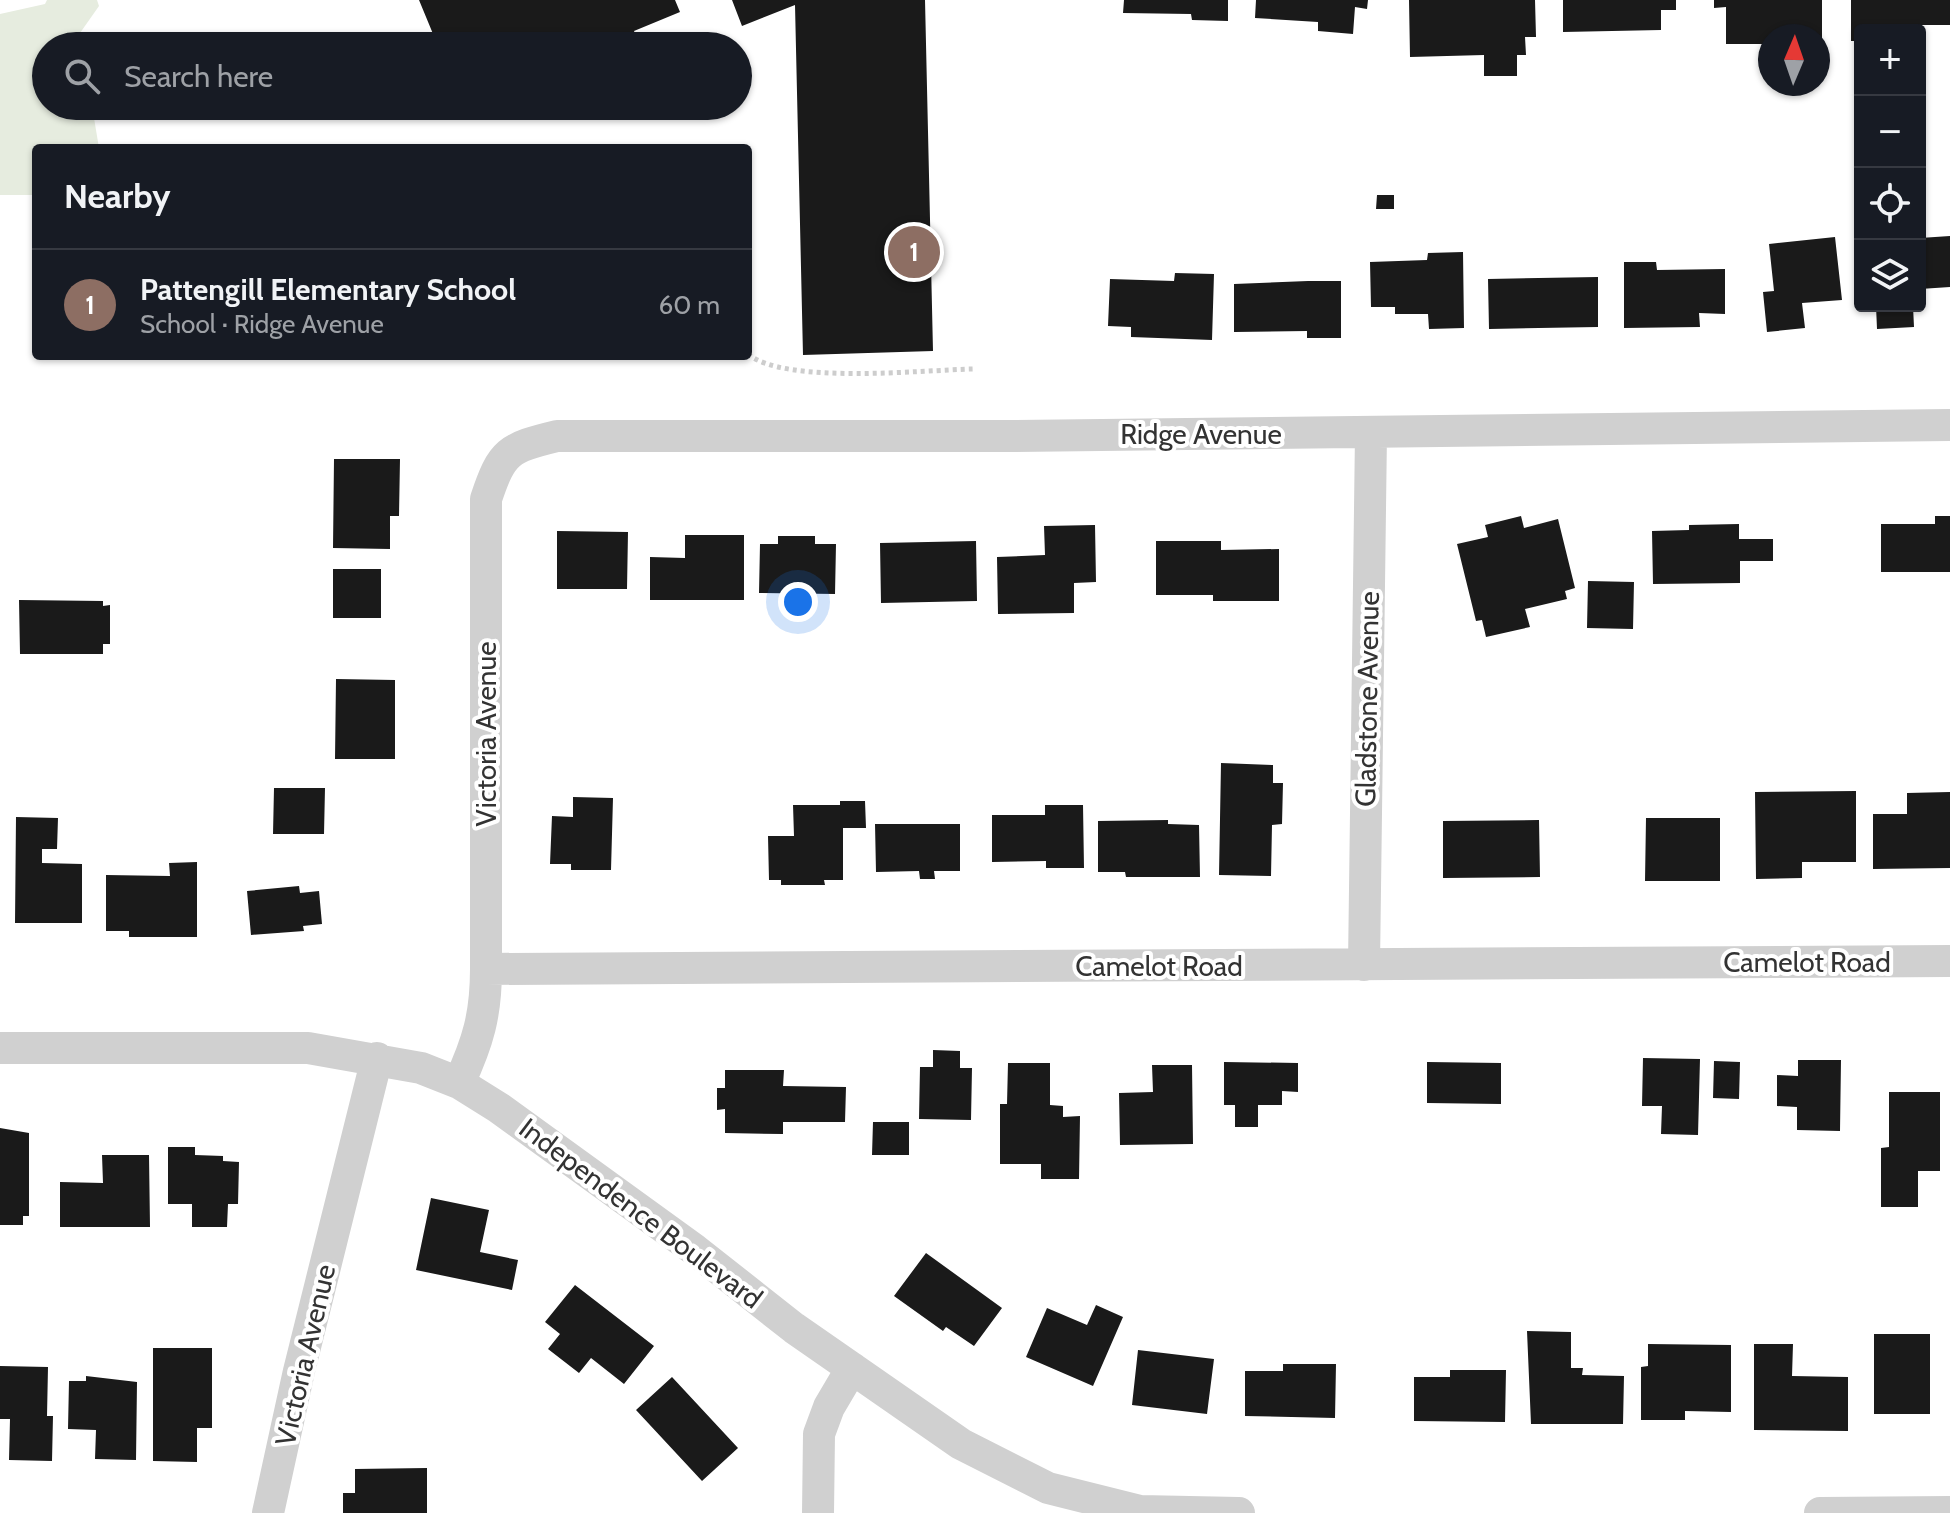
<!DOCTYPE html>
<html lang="en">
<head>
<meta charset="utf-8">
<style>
  :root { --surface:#171b24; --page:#20242c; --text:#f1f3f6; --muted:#9ea1a6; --line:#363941; --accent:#0b8043 }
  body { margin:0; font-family:Cabin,sans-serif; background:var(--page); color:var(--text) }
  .controls { position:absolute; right:24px; top:24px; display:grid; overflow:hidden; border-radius:8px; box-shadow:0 2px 6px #0004 }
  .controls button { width:72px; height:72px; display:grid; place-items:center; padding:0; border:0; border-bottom:2px solid var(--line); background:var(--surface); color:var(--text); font:40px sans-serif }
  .compass { position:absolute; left:1758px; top:24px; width:72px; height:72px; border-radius:50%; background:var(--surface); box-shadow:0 2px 6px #0004; rotate:2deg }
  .you { position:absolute; left:798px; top:602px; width:28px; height:28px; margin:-20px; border:6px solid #fff; border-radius:50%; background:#1a73e8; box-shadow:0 0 0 12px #1a73e833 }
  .badge { display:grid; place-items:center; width:52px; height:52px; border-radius:50%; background:var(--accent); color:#fff; font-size:26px; font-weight:700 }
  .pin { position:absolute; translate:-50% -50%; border:4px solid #fff; box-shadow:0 2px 8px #0006 }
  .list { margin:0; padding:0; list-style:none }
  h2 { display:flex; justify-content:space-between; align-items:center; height:104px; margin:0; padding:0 32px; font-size:34px }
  h2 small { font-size:26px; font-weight:400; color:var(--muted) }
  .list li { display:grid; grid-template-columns:52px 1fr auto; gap:24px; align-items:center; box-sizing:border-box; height:112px; padding:0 32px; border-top:2px solid var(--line) }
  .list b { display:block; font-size:30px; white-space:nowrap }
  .list p { margin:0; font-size:26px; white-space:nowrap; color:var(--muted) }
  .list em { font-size:26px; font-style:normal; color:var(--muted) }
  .icon { flex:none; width:44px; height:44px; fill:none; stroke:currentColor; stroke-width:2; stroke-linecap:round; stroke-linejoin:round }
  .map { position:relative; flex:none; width:1950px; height:1513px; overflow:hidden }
  .search { position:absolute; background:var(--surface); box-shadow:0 2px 6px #0004; left:32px; top:32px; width:720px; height:88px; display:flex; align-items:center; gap:20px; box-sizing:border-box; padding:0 28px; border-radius:44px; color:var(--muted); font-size:30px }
  .panel { position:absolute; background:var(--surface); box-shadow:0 2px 6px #0004; left:32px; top:144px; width:720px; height:216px; border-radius:8px }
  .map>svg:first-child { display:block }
  .green { fill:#e6ecdf }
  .building { fill:#1a1a1a }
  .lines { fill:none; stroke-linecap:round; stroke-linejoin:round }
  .path { stroke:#cdcdcd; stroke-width:5; stroke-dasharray:4 4; stroke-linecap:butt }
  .minor { stroke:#d0d0d0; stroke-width:32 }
  .labels { text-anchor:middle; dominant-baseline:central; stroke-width:8; stroke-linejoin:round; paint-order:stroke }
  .street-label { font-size:28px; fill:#333; stroke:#fff }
</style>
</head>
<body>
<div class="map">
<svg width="1950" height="1513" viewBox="0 0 1950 1513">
  <rect width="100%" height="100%" fill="#fff"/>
  <path class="green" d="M47 0H97L99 6 80 33 82 46H46V106H92L99 148H36V195H0V14L45 4Z"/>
  <path class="building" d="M419 0H675L680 12 634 31 640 46H438Z
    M732 0H925L933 351 803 355 795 5 742 26Z
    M1124 0H1228V21L1192 20 1191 14 1123 13Z
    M1256 0H1368L1367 9 1355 7 1353 34 1318 31V22L1255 18Z
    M1409 0H1535L1536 37H1525L1526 55H1517V76H1484V55L1410 57Z
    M1563 0H1676V10H1661V30L1563 32Z
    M1714 0H1822V44H1818V36H1770V44H1726V7L1714 8Z
    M1851 0H1950V25H1888V30H1860V41H1851Z
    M483 106H554L528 116H504Z
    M1377 195H1394V209H1376Z
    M1950 236V287L1920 289V238Z
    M1835 237 1842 300 1802 303 1805 328 1767 332 1763 292 1774 291 1769 244Z
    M1463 252 1464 328 1429 329 1428 314H1395V307H1371L1370 262 1427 260 1428 253Z
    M1624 262H1656L1657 270 1725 269V314L1699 313 1700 327 1624 328Z
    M1175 273 1214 274 1212 340 1131 337V327L1108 326 1110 279 1174 281Z
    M1598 277V327L1489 329 1488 279Z
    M1308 281H1341V338H1307V331L1234 332V284Z
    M1876 306H1913L1914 327 1877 329Z
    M334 459H400L399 516H390V549L333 548Z
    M1521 516 1524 528 1558 519 1575 588 1565 591 1567 599 1525 609 1530 627 1486 637 1482 620 1476 621 1457 544 1488 537 1485 525Z
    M1935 516H1950V572H1881V524H1935Z
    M1739 524V539H1773V561H1740V583L1653 584 1652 531 1689 530V525Z
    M1095 525 1096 582 1074 583V613L998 614 997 557 1045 555 1044 526Z
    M557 531 628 532 627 589H557Z
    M685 535H744V600H650V557L685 558Z
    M778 536H815V544H836L835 594 759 593 760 544H778Z
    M976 541 977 601 881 603 880 543Z
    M1156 541H1221V550L1279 549V601H1213V595H1156Z
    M333 569H381V618H333Z
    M1588 581 1634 582 1633 629 1587 628Z
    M19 600 103 601V606L110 605V644H103V654H20Z
    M336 679 395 680V759H335Z
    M1221 763 1273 765V783H1283L1282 824 1272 825 1271 876 1219 875Z
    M274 788H325L324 834H273Z
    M1856 791V862H1802V878L1756 879 1755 792Z
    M1950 792V868L1873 869V814H1907V793Z
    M573 797 613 798 611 870H571V864H550L552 816 573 817Z
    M840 801H865L866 828H843V880H824L825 885H781V880H769L768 836H794L793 805H840Z
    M1045 805H1083L1084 868H1046V861L992 862V815H1045Z
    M16 817 58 818 57 849H42V863L82 864V923H15Z
    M1646 818H1720V881H1645Z
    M1168 820V824L1199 825 1200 877H1126L1125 872H1098V821Z
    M1539 820 1540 877 1443 878V821Z
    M875 824H960V871H934L935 879H920L919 871 876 872Z
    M197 862V937H129V931H106V875L170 876 169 863Z
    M299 886 300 893 319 891 322 924 303 926 304 931 251 935 247 891Z
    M933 1050 960 1051V1068H972L971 1120 919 1119 920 1067H933Z
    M1643 1058 1700 1059 1698 1135 1661 1134 1662 1106H1642Z
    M1798 1060H1841L1840 1131 1797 1130V1107L1777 1106V1075L1798 1076Z
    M1714 1061 1740 1062 1739 1099 1713 1098Z
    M1224 1062 1298 1063V1092L1282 1091V1105H1258V1127H1235V1105H1224Z
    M1427 1062 1501 1063V1104L1427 1103Z
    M1008 1063H1050V1105L1063 1106V1117L1080 1116 1079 1179H1041V1164H1000V1104H1007Z
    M1152 1065H1192L1193 1144 1120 1145 1119 1093 1153 1092Z
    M725 1070H784L783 1086 846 1087 845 1122H783V1134L725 1133V1109L717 1110V1088H725Z
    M1889 1092H1940V1171H1918V1207H1881V1148L1889 1147Z
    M873 1122H909V1155H872Z
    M0 1128 29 1133V1216H23V1225H0Z
    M168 1147H195V1155L223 1156V1161L239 1162 238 1204H228L227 1227H192V1204H168Z
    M102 1155H149L150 1227H60V1182L103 1183Z
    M431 1198 489 1210 480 1252 518 1260 512 1290 416 1270Z
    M926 1253 1002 1308 974 1346 946 1327 943 1331 894 1296Z
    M575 1285 654 1346 624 1384 591 1358 579 1373 548 1349 560 1334 545 1322Z
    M1096 1305 1123 1317 1093 1386 1026 1357 1047 1308 1087 1325Z
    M1527 1331 1571 1332V1368H1583L1582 1375 1624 1376 1623 1424H1531Z
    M1874 1334H1930V1414H1874Z
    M1648 1344 1731 1345V1412L1685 1411V1420H1641V1367L1648 1366Z
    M1754 1344H1793L1792 1376 1848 1377V1431L1754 1430Z
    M153 1348H212V1428H197V1462L153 1461Z
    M1138 1350 1214 1359 1207 1414 1132 1405Z
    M1283 1364H1336L1335 1418 1245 1416V1371H1283Z
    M0 1366 48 1367 47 1416H53L52 1461 9 1460 10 1419H0Z
    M1450 1370H1506L1505 1422 1414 1421V1377H1450Z
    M86 1376 137 1382 136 1460 95 1459 96 1430 68 1429 69 1381H86Z
    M672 1377 738 1448 702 1481 636 1410Z
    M427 1468V1513H343V1493H355V1469Z"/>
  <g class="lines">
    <path class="path" d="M748 354C785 385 922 370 973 369"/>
    <path class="minor" d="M1364 965 1371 433
      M486 969V499C502 451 508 448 557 436H1010L1950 425
      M0 1048H308L421 1068 459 1083 499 1108 695 1250 794 1328 961 1444 1048 1488 1140 1511 1239 1513
      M459 1083C478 1042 486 1015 486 969L1950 961
      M268 1513 299 1371 377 1058
      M818 1513 819 1434 829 1407 852 1368
      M1820 1513 1950 1512"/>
  </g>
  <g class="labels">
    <g class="street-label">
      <text x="1201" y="434">Ridge Avenue</text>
      <text transform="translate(1367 699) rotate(-89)">Gladstone Avenue</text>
      <text transform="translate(486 734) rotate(-90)">Victoria Avenue</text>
      <text x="1807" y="962">Camelot Road</text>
      <text x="1159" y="966">Camelot Road</text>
      <text transform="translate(641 1213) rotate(37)">Independence Boulevard</text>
      <text transform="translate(305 1355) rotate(-77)">Victoria Avenue</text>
    </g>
  </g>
</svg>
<div class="controls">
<button>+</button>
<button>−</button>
<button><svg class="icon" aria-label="locate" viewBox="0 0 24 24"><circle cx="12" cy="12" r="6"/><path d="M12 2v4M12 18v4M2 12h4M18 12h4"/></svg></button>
<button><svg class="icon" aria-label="layers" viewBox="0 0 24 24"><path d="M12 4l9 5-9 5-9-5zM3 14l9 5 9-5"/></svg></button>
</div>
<svg class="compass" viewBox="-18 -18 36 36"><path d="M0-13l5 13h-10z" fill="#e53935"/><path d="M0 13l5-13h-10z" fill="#9ea1a6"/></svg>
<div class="you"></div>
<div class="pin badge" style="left:914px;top:252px;background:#8d6e63">1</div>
<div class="search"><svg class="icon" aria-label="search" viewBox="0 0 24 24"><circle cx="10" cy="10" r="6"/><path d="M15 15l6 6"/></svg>Search here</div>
<section class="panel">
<h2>Nearby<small></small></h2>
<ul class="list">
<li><span class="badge" style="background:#8d6e63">1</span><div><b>Pattengill Elementary School</b><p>School · Ridge Avenue</p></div><em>60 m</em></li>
</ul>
</section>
</div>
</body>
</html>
